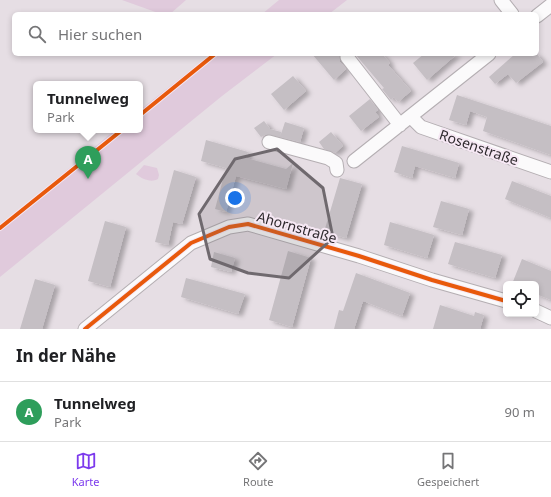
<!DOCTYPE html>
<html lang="de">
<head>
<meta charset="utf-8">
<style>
  :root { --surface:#fff; --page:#f6f6f6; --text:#202124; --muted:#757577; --line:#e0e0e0; --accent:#7c3aed }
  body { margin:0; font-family:"Noto Sans",sans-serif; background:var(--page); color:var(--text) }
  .controls { position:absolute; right:12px; bottom:12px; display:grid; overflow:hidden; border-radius:6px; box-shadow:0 2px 6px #0003 }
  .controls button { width:36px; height:36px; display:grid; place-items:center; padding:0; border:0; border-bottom:1px solid var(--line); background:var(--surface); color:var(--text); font:20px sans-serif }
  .you { position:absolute; left:235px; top:198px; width:14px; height:14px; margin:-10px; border:3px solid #fff; border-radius:50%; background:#1a73e8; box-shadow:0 0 0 6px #1a73e833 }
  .badge { display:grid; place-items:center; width:26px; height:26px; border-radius:50%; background:var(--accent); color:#fff; font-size:13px; font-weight:700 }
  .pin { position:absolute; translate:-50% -33px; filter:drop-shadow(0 1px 2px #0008) }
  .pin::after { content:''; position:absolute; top:21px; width:14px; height:12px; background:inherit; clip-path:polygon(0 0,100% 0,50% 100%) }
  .popup { position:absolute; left:33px; top:81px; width:110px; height:52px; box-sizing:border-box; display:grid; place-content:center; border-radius:6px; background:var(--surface); filter:drop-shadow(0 1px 3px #0005); font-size:13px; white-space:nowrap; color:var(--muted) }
  .popup b { font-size:15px; color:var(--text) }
  .popup::after { content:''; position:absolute; left:50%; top:100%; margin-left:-8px; border:8px solid transparent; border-top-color:var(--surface) }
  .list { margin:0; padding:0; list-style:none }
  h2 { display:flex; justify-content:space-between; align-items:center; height:52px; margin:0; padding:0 16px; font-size:17px }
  h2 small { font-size:13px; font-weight:400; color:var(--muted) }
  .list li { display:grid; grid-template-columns:26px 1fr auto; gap:12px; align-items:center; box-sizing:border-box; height:60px; padding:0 16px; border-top:1px solid var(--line) }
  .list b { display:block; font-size:15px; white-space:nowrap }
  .list p { margin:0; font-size:13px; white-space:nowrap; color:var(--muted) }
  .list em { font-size:13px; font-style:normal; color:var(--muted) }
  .icon { flex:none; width:22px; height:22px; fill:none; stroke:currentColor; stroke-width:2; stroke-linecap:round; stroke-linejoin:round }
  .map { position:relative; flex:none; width:551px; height:329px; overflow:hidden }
  .search { position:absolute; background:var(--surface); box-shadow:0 2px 6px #0003; left:12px; right:12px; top:12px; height:44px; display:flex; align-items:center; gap:10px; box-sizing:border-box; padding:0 14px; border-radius:6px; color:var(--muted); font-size:15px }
  .sheet { height:112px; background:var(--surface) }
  nav { display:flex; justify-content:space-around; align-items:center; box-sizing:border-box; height:56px; border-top:1px solid var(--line); background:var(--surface); font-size:11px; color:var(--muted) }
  nav a { display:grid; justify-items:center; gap:2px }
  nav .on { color:var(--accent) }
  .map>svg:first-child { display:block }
  .green { fill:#e0cadc }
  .building { fill:#c5bfc4; filter:url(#shadow) }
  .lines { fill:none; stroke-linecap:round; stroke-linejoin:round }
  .minor-casing { stroke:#b4aeb2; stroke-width:15 }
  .minor { stroke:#fbfafb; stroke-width:13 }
  .cycleway-casing { stroke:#f6e8f4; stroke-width:6 }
  .cycleway { stroke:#e8590c; stroke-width:4 }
  .marked { fill:#6f696e; fill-opacity:0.2; stroke:#6f696e; stroke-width:3; stroke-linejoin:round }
  .labels { text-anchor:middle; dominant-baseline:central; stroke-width:4; stroke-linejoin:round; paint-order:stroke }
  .street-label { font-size:14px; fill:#2f2a2e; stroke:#f6e8f4 }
</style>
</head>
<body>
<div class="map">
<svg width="551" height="329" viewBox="0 0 551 329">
  <defs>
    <filter id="shadow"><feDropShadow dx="4.5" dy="2.5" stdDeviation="2" flood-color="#0004"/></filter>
  </defs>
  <rect width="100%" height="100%" fill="#e6dee4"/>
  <path class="green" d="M122 0H186L170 14H161Z
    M279 0H347L329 14H262Z
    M211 54H277L222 96 0 277V226L115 130H140V110Z
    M144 165 157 168 159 175 158 179C151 183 142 179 136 174Z"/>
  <path class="building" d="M312 54H340V62L346 69 334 80Z
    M355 54H382L390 63 388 65 411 91 398 102 394 97 391 100 382 89 384 88Z
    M424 54H457L427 80 413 63Z
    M515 54H537L543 62 516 83 508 74 495 84 489 77Z
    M293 76 306 91 284 110 271 94Z
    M457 95 551 126V155L483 131 487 117 470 111 466 125 449 120Z
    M370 99 378 110 375 112 379 117 361 131 349 116Z
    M264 121 270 129 281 132 280 137 267 134 261 137 254 128Z
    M285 122 304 128 300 142 280 137Z
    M331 132 343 146 335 153 324 149 319 142Z
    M206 140 248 152 246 158 286 169 293 163 286 189 236 176 226 212 215 209 226 168 201 161Z
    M402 146 459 163 455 178 415 166 412 178 394 172Z
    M174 170 196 177 182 224 173 222 168 245 155 242Z
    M340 178 362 184 346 238 324 232Z
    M512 181 551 196V218L505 199Z
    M441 201 469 209 462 235 433 227Z
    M105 221 126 227 110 287 88 281Z
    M390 222 434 235 427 258 384 245Z
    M455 242 502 255 495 278 448 264Z
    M288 251 311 258 292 327 269 320Z
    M214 252 235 258 231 272 211 267Z
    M522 259 551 271V300L536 294V284H512Z
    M356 273 410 293 402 316 363 301 354 329H334L339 310 343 311Z
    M186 278 245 294 238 314 181 297Z
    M35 279 55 285 42 329H20Z
    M440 305 474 316 475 312 484 315 480 329H433Z"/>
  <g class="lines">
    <g class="minor-casing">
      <path id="minor" d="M501 0 512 14
        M537 16 551 5
        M347 57 400 125
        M411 117 421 127 551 172
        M269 142 328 158 336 163 337 170
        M354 161 489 54
        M536 311 551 318
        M85 329 191 243 229 227 248 224 359 256 432 280 506 301"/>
    </g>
    <use href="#minor" class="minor"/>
    <g class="cycleway-casing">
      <path id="cycleway" d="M140 115 215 54
        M0 228 122 130
        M85 329 191 243 229 227 248 224 359 256 432 280 506 301"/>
    </g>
    <use href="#cycleway" class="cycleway"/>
  </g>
  <path class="marked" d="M277 149 323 188 333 238 289 278 248 273 210 259 199 214 235 159Z"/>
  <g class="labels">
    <g class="street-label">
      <text transform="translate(479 147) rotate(19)">Rosenstraße</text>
      <text transform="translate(297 227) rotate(16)">Ahornstraße</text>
    </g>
  </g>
</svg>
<div class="controls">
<button><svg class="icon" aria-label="locate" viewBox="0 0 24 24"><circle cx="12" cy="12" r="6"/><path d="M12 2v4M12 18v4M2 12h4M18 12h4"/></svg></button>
</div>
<div class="you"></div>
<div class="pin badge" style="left:88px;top:179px;background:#2e9e5b">A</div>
<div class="popup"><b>Tunnelweg</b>Park</div>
<div class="search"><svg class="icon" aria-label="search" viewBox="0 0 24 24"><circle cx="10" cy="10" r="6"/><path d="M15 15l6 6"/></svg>Hier suchen</div>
</div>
<section class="sheet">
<h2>In der Nähe<small></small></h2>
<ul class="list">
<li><span class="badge" style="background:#2e9e5b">A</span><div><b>Tunnelweg</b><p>Park</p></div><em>90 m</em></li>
</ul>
</section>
<nav>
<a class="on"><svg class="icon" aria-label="map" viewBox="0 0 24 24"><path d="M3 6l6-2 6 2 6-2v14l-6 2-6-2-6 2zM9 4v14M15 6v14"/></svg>Karte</a>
<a><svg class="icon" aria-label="directions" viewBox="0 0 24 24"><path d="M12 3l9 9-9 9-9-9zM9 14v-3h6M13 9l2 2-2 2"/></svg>Route</a>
<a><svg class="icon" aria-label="saved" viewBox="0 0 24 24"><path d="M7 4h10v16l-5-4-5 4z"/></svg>Gespeichert</a>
</nav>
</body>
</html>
